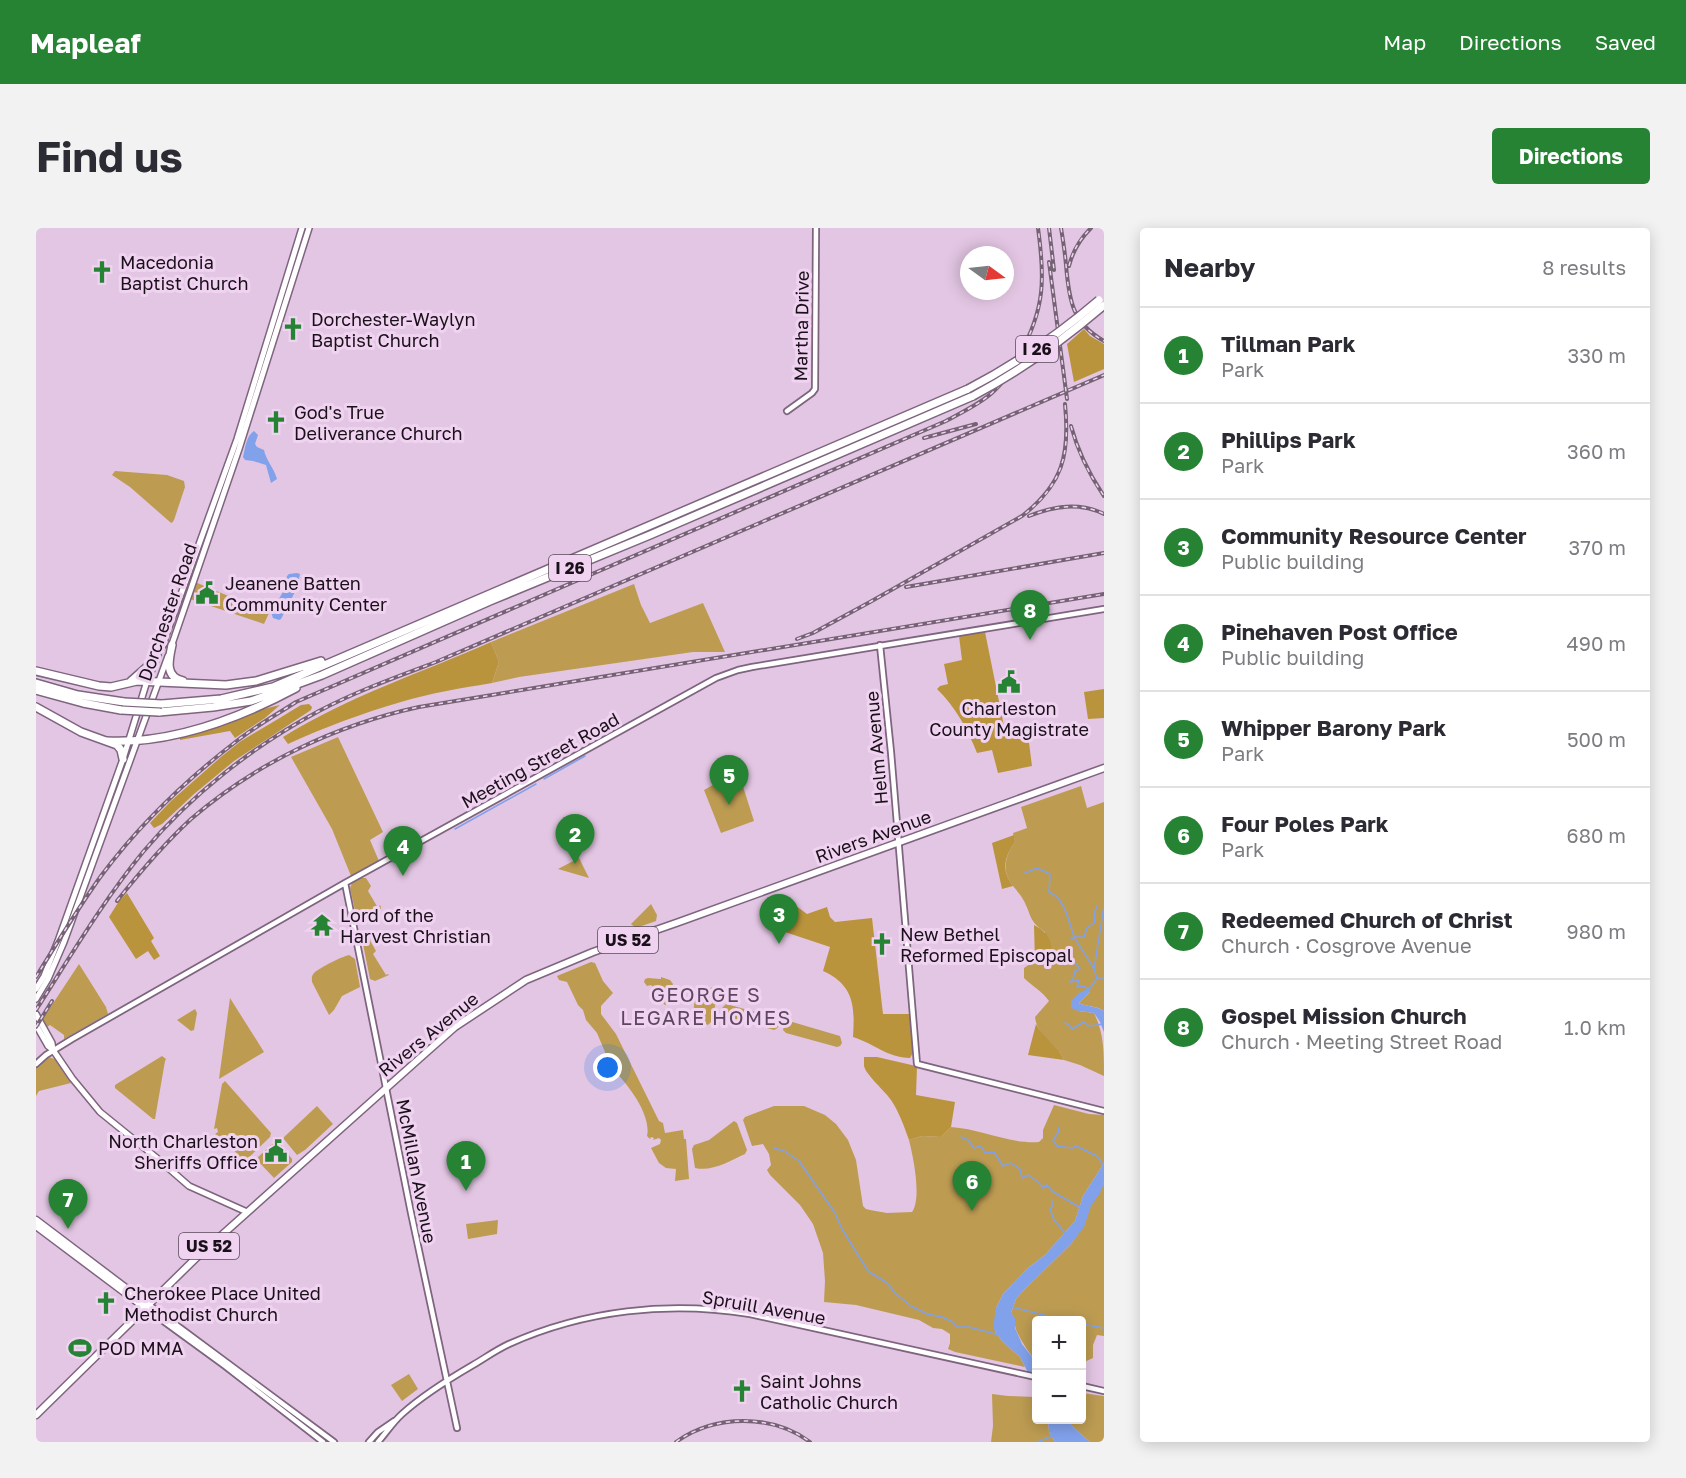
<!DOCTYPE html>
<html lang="en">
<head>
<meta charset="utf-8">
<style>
  :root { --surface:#fff; --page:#f2f2f3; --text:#2b2b33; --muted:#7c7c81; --line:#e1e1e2; --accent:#268334 }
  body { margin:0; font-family:"Golos Text",sans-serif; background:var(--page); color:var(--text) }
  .controls { position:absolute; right:18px; bottom:18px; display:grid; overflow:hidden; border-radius:6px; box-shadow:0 3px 15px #0003 }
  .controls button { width:54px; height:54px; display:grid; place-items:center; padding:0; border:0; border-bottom:2px solid var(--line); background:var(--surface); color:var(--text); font:30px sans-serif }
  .compass { position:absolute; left:924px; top:18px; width:54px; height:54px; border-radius:50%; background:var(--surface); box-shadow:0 3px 15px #0003; rotate:105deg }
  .you { position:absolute; left:572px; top:840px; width:21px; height:21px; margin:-15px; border:4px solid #fff; border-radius:50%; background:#1a73e8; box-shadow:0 0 0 9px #1a73e833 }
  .badge { display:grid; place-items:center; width:39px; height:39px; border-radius:50%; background:var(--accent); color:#fff; font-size:20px; font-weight:700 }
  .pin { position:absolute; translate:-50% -50px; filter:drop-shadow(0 2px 3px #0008) }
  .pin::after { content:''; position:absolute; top:32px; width:21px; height:18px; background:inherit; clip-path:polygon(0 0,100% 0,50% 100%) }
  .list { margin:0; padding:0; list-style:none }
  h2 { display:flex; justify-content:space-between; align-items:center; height:78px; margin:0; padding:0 24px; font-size:26px }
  h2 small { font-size:20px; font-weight:400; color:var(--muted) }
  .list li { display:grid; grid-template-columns:39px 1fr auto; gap:18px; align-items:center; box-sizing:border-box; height:96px; padding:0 24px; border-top:2px solid var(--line) }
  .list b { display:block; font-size:22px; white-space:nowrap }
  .list p { margin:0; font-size:20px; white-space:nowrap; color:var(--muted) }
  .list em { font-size:20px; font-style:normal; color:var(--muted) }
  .map { position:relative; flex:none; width:1068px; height:1214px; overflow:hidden; border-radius:6px }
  header { display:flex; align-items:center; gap:36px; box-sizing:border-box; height:84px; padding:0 30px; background:var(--accent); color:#fff }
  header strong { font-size:28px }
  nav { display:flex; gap:33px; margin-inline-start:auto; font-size:21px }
  .intro { display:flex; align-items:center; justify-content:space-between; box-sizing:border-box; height:144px; padding:0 36px }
  h1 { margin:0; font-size:42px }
  .button { padding:15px 27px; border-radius:6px; background:var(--accent); color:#fff; font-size:21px; font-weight:700 }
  main { display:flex; gap:36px; padding:0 36px }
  aside { flex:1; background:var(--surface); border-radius:6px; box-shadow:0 3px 15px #0003 }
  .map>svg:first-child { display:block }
  .green { fill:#bd9c52 }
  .forest { fill:#ba943c }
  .water { fill:#81a1eb }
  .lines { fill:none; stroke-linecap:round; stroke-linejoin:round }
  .stream { stroke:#81a1eb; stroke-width:1.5 }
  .tertiary-casing { stroke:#7e647f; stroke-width:8 }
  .secondary-casing { stroke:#7e647f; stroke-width:8 }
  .primary-casing { stroke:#7e647f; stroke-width:9 }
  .motorway-casing { stroke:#7e647f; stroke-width:10 }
  .tertiary { stroke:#fff; stroke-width:4.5 }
  .secondary { stroke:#fff; stroke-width:5 }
  .primary { stroke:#fff; stroke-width:6 }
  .motorway { stroke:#fff; stroke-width:7 }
  .rail-casing { stroke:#756375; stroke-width:4 }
  .rail { stroke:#f0d3f0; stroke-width:1.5; stroke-dasharray:4.5; stroke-linecap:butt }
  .motorway-bridge-casing { stroke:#7e647f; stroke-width:10; stroke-linecap:butt }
  .motorway-bridge { stroke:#fff; stroke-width:7 }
  .labels { text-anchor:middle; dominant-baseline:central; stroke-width:6; stroke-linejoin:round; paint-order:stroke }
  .shield { fill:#f0d3f0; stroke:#5a4a5a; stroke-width:1.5 }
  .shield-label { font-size:16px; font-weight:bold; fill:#1a101a }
  .poi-label { font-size:18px; fill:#1a101a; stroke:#f0d3f0; text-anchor:start }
  .street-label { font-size:18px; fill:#1a101a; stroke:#f0d3f0 }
  .neighbourhood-label { font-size:20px; letter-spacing:1.5px; fill:#5e465f; stroke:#f0d3f0 }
</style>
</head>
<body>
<header>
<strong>Mapleaf</strong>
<nav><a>Map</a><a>Directions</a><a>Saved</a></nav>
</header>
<div class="intro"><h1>Find us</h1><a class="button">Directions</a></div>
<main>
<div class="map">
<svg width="1068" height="1214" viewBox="0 0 1068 1214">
  <rect width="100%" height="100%" fill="#e3c6e3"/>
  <path class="green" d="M79 243 131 247 148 253 149 259 138 292 136 295 134 294 94 259 76 247Z
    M159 354 233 385 228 396 154 371Z
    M598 356 605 377 614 395 667 375 689 424H657L483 449 456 455 463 434 455 414Z
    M302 509 347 604 334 612 343 633 315 648 296 601 255 529Z
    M702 543 718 593 685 605 668 562Z
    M1045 558 1051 580 1068 574V783C1059 777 1050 779 1043 775L1054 764 1035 773 1043 783 1058 785C1068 805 1068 824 1068 848L1044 837 1028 832C1021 816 1001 808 999 789L1013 773C1006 763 996 758 988 750V740L994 736 1004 734 1009 704C993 693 996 689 988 673 985 667 981 663 977 658 965 643 969 628 979 614L977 605 991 600 985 579Z
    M543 630 553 650 522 641Z
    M325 650H330L335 658 332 663 342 680 344 677 345 679V681L323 692 321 691 314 660 316 655Z
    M615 676 621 687 620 693 600 700 595 696Z
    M328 709H332L340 723 337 726 350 747 352 746 353 747 339 753 334 751 326 711Z
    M313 727 319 731 324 759 306 768 298 782 293 787 276 754C276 750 275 749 278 745 285 739 305 729 313 727Z
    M555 734 559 735 567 753 577 765 565 778V786L580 806 623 893 627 895 629 905 647 902 648 911H650L653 951 639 953 640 941 630 940 623 935 615 920 624 916 625 912 623 910 617 912 618 910 615 909 614 911 611 908C616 886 589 852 574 839L571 840 565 837 559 838 558 835 567 830 569 824 561 805 550 792 547 782 542 777 531 754 523 752 521 748Z
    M43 736 70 779 72 786 28 811V807L14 797 11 799 6 792Z
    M625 749 634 752 637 756 630 777H629L622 770 625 768 615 757 611 758 608 754 609 751 612 750 625 751Z
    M678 759 683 762 675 794 672 797C650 789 655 763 678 759Z
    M194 770 228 824 183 851Z
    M690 776 742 790C745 794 744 800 738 802L686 787V780Z
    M159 781 161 785 158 802 155 803 141 792Z
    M753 793 804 808 806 815 804 818 801 819 750 805 747 802 749 795Z
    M126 828 130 831 129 833 119 891H117L79 860V857Z
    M12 829 19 831 35 855 3 863 0 868V839Z
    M189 853 235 905 234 909 208 934C199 924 190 911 179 906L182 904 181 900 178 901 186 856Z
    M1018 877 1053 886 1068 887V935L1047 968 1039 993 1009 1027 992 1040 967 1066 960 1080 959 1103 966 1113 984 1129 989 1139 919 1124 912 1121 914 1115V1106L906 1101 897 1100 883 1092 820 1077 788 1074 789 1053 787 1025 777 996 764 977 734 947 731 942 735 937 733 926 727 916 716 918 707 892 709 889 738 878H768L789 887 800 896 812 912 820 932 827 978 830 981 834 982 851 985 876 984C886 970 877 928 873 912L886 908 905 909 915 899C945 901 973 916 1003 914L1007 910V902Z
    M281 878 297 896 269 922 261 927 247 910Z
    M698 893 701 895 711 922 709 926C694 933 676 944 659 940L656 921 658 917 673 912Z
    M241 914 244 915 256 931V934L238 950 220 931 235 917Z
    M1068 955V1108L1061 1107 1057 1117V1130L1046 1135V1092H1000V1134C993 1124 986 1115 981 1104 978 1097 979 1091 975 1085L980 1071 987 1063 1035 1016C1044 1004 1048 990 1055 977 1060 969 1064 963 1068 955Z
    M462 992 461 1006 432 1011 430 996Z
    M373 1146 382 1161 366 1173 355 1157Z
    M1046 1165 1068 1168V1214H1054L1038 1200 1031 1192H1046Z
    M956 1166 972 1168 1000 1169V1192H1012L1013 1204 1019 1214H955L957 1198Z"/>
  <path class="forest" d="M1048 101 1054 108 1068 116V141L1038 154 1031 116Z
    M949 404 969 503 991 499 996 538 962 545 956 522 941 525C932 502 919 478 901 461L904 458 912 456 908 436 926 432 923 408Z
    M455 414 463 434 456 455C426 460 395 465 365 474 327 485 289 499 252 516L247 509C313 468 385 445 455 414Z
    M1068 461V490L1052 491 1048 464Z
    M273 476 276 479 275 482 198 533 158 566 126 596 118 600 114 595 135 573 186 528 205 513 242 491 265 477Z
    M244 477 229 490 199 510 194 503 144 512V508L219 483Z
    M978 607 979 614C968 630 965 642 977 658L966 661 956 615Z
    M91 665 118 710 115 713 124 728 118 732 112 723 100 731 73 689 83 673Z
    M744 666 771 686 791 679 794 689 799 694 836 690 847 786H875L878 823 874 830C852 830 837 815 817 809 819 778 818 757 787 743L794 719 746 703 750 686 735 683 731 670Z
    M998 697C1002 699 1007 702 1010 706 1020 718 1015 731 999 735Z
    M1000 796C1007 809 1022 818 1028 832L992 827Z
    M828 829H841L880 838 881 839 880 867 919 874 915 899 905 909 886 908 873 912C868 898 863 884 855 872 849 863 830 847 828 838 828 835 828 832 828 829Z"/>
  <path class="water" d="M218 203 222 207 219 216 221 219 228 222C230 232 238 240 241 251L235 255 230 237 217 233 209 232 207 229C209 221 210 208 218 203Z
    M261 345 264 346 261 360 245 391 243 392 237 390 235 384 247 364 251 348 253 346Z
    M1053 760 1054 764 1043 775C1050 779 1058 777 1068 783V804L1064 794 1058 785 1043 783 1035 780V773L1043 765Z
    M1068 935V955L1064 965 1055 978 1048 999 1035 1016 987 1063 980 1071 975 1085 979 1090V1100L986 1116 1000 1134V1160L984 1129 966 1113 959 1103 957 1099 960 1080 967 1066 992 1040 1009 1027 1039 993 1047 968Z
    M1012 1192H1031L1038 1200 1054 1214H1019L1013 1204Z"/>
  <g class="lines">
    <path class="stream" d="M508 551 549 528
      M419 601 500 556
      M989 645 1001 640 1014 646 1013 664C1030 671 1032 693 1038 708 1044 720 1052 730 1058 741
      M1035 711 1039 709H1048L1051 700 1059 694 1058 685 1061 678
      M1026 735 1038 734 1044 741 1039 743 1037 751 1034 754 1043 752 1041 759 1048 758 1052 761
      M1061 750 1058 741 1068 678
      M1052 763 1061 750H1068
      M1028 795 1032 796 1036 801 1048 794 1053 798 1068 796
      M1023 899 1022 905 1017 912 1021 918 1036 920 1040 918 1061 928 1068 938
      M925 909 932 912 938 920 945 918 949 925 958 924 967 938 975 935 984 941 986 950 992 947 1005 956 1006 960 1011 957 1016 963 1043 979
      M738 920 748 923 763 933 799 985 806 1001 832 1043 851 1055 860 1066 875 1078 891 1086 906 1089 917 1094 921 1099H933L963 1107
      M1016 973V979L1014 981 1018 992 1030 1006
      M976 1079 1027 1092
      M1046 1096 1068 1100
      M1001 1214 1017 1208"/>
    <g class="tertiary-casing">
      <path id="tertiary" d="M751 183 776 165 779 161 780 0
        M844 417 855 524 881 836 1068 883
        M309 655 375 985 421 1200
        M0 836 10 827 36 811 309 655 680 450 702 442 716 439 1068 381
        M112 1076 298 1214
        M108 1079 189 1138 287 1214
        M1046 1158 1068 1163
        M333 1214 342 1204 358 1193
        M342 1214C350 1205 357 1194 366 1186 387 1167 413 1151 437 1137 449 1130 460 1122 473 1116 549 1082 632 1073 714 1086L1000 1149"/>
    </g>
    <g class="secondary-casing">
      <path id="secondary" d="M127 416 201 211 266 0
        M135 419 203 221 273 0
        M0 761 8 748 22 713 87 531 111 453 122 428
        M0 771 12 751 28 714 132 428
        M0 786 16 815 17 822
        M0 797 12 818 17 822 36 850 64 884 122 931 153 958 211 984"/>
    </g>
    <g class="primary-casing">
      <path id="primary" d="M0 992 111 1076
        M0 998 108 1079
        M0 1187 159 1031 384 830 419 799 490 752 557 724 643 694 1068 540"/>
    </g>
    <g class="motorway-casing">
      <path id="motorway" d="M136 417C133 431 128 449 147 453
        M0 443 63 458 75 459 101 453 190 457 220 453 285 433
        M95 453 112 438 128 414
        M0 455 42 467 88 474
        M0 462 47 475 85 482
        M126 476 185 471 237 459 932 161
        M0 479 45 504 81 517 85 522 87 531
        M123 484 177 479 215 473 286 447 454 373 614 307 937 168
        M71 513C137 516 202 491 260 460"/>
    </g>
    <use href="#tertiary" class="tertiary"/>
    <use href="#secondary" class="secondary"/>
    <use href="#primary" class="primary"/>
    <use href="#motorway" class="motorway"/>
    <g class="rail-casing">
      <path id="rail" d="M1013 0 1018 42
        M1025 0C1027 12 1029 25 1030 37 1033 72 1036 95 1068 113
        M1013 34 1031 171
        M1033 38C1037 22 1044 11 1055 0
        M1035 198C1042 224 1053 246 1068 268
        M888 210 940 196
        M993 288C1018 278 1043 274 1068 286
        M870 359 1068 325
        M761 411 777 405 834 374 986 288C1027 256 1034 227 1029 176
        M81 673C104 644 128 616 155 591 220 535 300 497 383 479L1068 366
        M0 749C21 715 42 680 65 648 103 597 151 551 202 512 220 498 240 487 260 474L910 193C926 184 944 176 957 164 969 153 977 141 984 126 1009 80 1009 51 1002 0
        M0 782C34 729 67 673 107 624 155 567 217 518 283 483 321 463 360 449 400 434L1068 147
        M0 799 16 773
        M640 1214C679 1186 736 1186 774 1214"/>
    </g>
    <use href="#rail" class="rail"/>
    <g class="motorway-bridge-casing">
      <path id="motorway-bridge" d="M932 161C980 136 1022 107 1063 72
        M937 168C986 142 1025 114 1067 78
        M88 474 126 476
        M85 482 123 484"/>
    </g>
    <use href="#motorway-bridge" class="motorway-bridge"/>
  </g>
  <defs>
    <g id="church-bare" transform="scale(1.8)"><path d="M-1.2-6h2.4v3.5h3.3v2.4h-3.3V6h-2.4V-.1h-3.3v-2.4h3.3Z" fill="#268334" stroke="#f0d3f0" stroke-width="2.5" paint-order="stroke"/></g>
    <g id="civic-bare" transform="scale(1.8)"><path d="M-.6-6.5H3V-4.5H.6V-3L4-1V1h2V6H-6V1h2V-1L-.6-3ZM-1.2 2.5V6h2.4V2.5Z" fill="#268334" stroke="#f0d3f0" stroke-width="2.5" paint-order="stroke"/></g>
    <g id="temple-bare" transform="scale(1.8)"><path d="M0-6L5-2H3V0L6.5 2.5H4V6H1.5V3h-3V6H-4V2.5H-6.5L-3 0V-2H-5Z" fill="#268334" stroke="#f0d3f0" stroke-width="2.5" paint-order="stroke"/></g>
    <g id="stadium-bare" transform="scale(1.8)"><path d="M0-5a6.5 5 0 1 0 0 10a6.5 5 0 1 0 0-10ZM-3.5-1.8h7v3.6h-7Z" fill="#268334" stroke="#f0d3f0" stroke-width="2.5" paint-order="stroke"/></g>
  </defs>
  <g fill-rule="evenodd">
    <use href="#church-bare" x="66" y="44"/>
    <use href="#church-bare" x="257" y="101"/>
    <use href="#church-bare" x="240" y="194"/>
    <use href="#civic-bare" x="171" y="365"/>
    <use href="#civic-bare" x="973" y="454"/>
    <use href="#temple-bare" x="286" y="697"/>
    <use href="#church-bare" x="846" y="716"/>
    <use href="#civic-bare" x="240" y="923"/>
    <use href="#church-bare" x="70" y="1075"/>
    <use href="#stadium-bare" x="44" y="1120"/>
    <use href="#church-bare" x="706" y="1163"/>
  </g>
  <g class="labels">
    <g class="shield">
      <rect x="980" y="108" width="42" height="26" rx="4.5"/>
      <rect x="513" y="327" width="42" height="26" rx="4.5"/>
      <rect x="562" y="699" width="60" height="26" rx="4.5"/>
      <rect x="143" y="1005" width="60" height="26" rx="4.5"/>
    </g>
    <g class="shield-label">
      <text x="1001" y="121">I 26</text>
      <text x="534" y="340">I 26</text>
      <text x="592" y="712">US 52</text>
      <text x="173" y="1018">US 52</text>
    </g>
    <g class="poi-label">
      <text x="84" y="34">Macedonia<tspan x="84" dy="21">Baptist Church</tspan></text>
      <text x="275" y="91">Dorchester-Waylyn<tspan x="275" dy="21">Baptist Church</tspan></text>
      <text x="258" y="184">God's True<tspan x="258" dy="21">Deliverance Church</tspan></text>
      <text x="189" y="355">Jeanene Batten<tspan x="189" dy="21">Community Center</tspan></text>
      <text x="973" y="480" text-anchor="middle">Charleston<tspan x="973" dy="21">County Magistrate</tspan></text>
      <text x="304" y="687">Lord of the<tspan x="304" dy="21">Harvest Christian</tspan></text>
      <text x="864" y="706">New Bethel<tspan x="864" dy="21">Reformed Episcopal</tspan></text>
      <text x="222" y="913" text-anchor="end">North Charleston<tspan x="222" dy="21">Sheriffs Office</tspan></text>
      <text x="88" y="1065">Cherokee Place United<tspan x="88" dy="21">Methodist Church</tspan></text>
      <text x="62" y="1120">POD MMA</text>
      <text x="724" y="1153">Saint Johns<tspan x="724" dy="21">Catholic Church</tspan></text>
    </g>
    <g class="street-label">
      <text transform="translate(765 98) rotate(-89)">Martha Drive</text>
      <text transform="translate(131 384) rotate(-71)">Dorchester Road</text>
      <text transform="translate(840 520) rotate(-95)">Helm Avenue</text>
      <text transform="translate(504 532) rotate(-29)">Meeting Street Road</text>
      <text transform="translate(837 608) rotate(-20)">Rivers Avenue</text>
      <text transform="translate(392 806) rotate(-39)">Rivers Avenue</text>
      <text transform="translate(381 943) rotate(79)">McMillan Avenue</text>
      <text transform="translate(728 1079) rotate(10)">Spruill Avenue</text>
    </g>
    <g class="neighbourhood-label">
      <text x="670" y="766">GEORGE S<tspan x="670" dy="23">LEGARE HOMES</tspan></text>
    </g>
  </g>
</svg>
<div class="controls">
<button>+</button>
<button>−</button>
</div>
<svg class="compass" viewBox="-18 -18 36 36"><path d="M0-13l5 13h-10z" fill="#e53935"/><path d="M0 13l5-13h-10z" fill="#7c7c81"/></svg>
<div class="you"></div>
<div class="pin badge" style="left:430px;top:963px">1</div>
<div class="pin badge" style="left:539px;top:636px">2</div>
<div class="pin badge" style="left:743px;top:716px">3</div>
<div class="pin badge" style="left:367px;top:648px">4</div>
<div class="pin badge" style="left:693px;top:577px">5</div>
<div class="pin badge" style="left:936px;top:983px">6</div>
<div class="pin badge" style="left:32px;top:1001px">7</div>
<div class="pin badge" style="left:994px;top:412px">8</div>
</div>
<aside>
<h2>Nearby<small>8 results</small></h2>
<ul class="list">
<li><span class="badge">1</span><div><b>Tillman Park</b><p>Park</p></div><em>330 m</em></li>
<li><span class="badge">2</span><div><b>Phillips Park</b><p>Park</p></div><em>360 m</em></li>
<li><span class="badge">3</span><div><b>Community Resource Center</b><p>Public building</p></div><em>370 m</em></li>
<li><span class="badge">4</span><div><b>Pinehaven Post Office</b><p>Public building</p></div><em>490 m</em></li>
<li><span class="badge">5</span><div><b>Whipper Barony Park</b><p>Park</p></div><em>500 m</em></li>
<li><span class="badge">6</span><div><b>Four Poles Park</b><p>Park</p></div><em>680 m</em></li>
<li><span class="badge">7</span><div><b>Redeemed Church of Christ</b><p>Church · Cosgrove Avenue</p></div><em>980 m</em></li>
<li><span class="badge">8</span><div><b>Gospel Mission Church</b><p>Church · Meeting Street Road</p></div><em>1.0 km</em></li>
</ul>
</aside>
</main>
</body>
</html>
